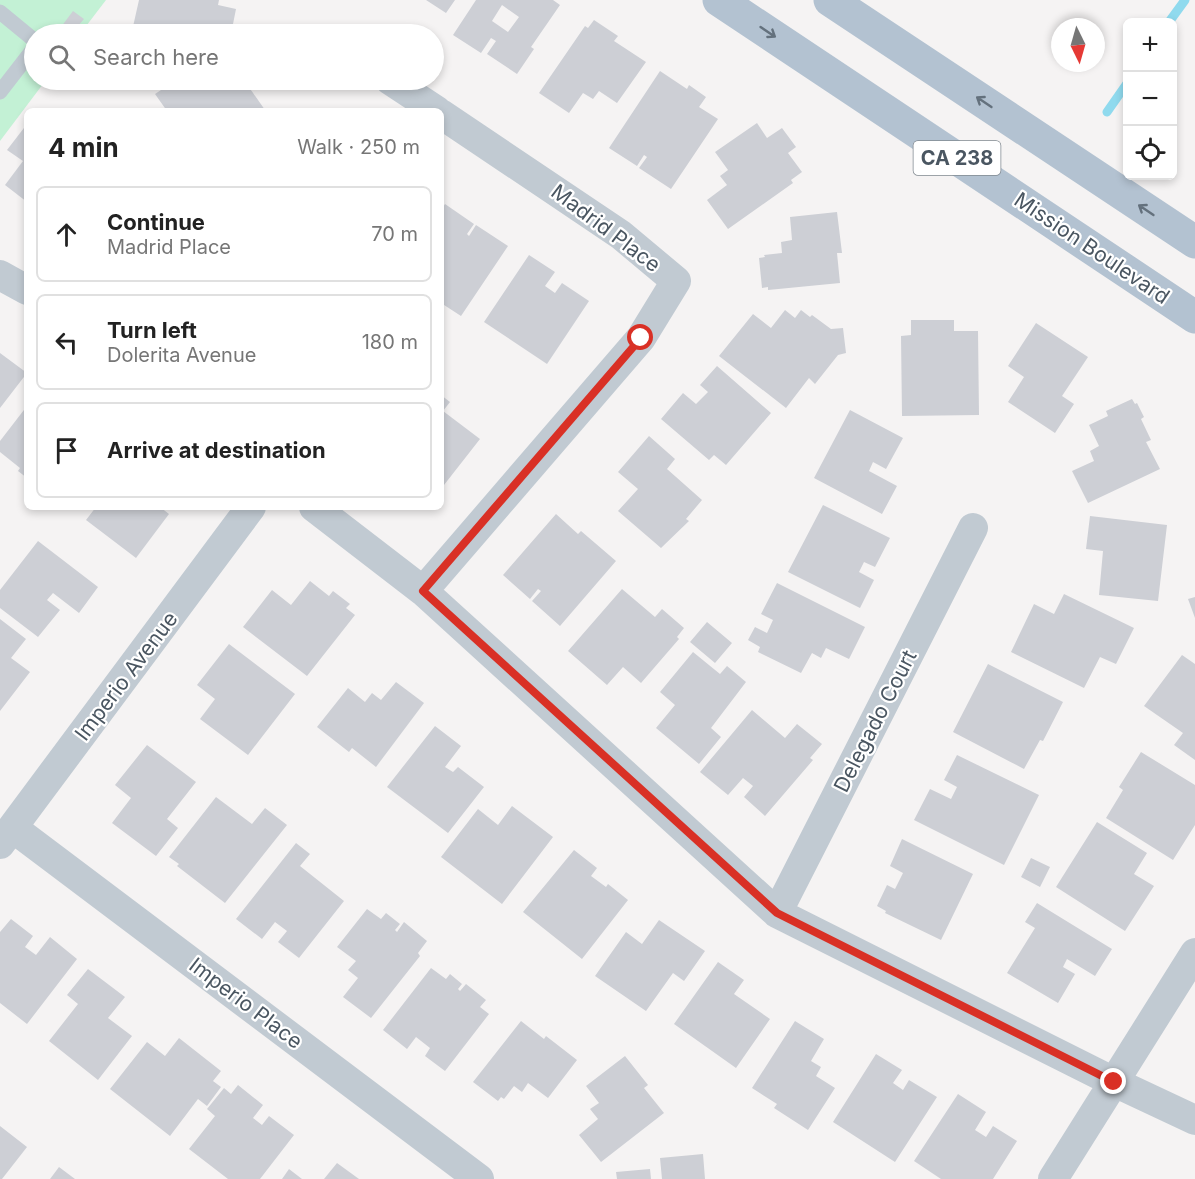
<!DOCTYPE html>
<html lang="en">
<head>
<meta charset="utf-8">
<style>
  :root { --surface:#fff; --page:#f2f2f2; --text:#222; --muted:#767676; --line:#e0e0e0 }
  body { margin:0; font-family:Inter,sans-serif; background:var(--page); color:var(--text) }
  .controls { position:absolute; right:18px; top:18px; display:grid; overflow:hidden; border-radius:9px; box-shadow:0 3px 9px #0003 }
  .controls button { width:54px; height:54px; display:grid; place-items:center; padding:0; border:0; border-bottom:2px solid var(--line); background:var(--surface); color:var(--text); font:30px sans-serif }
  .compass { position:absolute; left:1051px; top:18px; width:54px; height:54px; border-radius:50%; background:var(--surface); box-shadow:0 3px 9px #0003; rotate:175deg }
  .stop { position:absolute; width:18px; height:18px; margin:-14px; border:4px solid #d93025; border-radius:50%; background:#fff }
  .stop.end { background:#d93025; border-color:#fff; box-shadow:0 2px 6px #0008 }
  .list { margin:0; padding:0; list-style:none }
  h2 { display:flex; justify-content:space-between; align-items:center; height:78px; margin:0; padding:0 24px; font-size:26px }
  h2 small { font-size:20px; font-weight:400; color:var(--muted) }
  .list li { display:grid; grid-template-columns:39px 1fr auto; gap:18px; align-items:center; box-sizing:border-box; height:96px; margin:0 12px 12px; padding:0 12px; border:2px solid var(--line); border-radius:9px }
  .list b { display:block; font-size:22px; white-space:nowrap }
  .list p { margin:0; font-size:20px; white-space:nowrap; color:var(--muted) }
  .list em { font-size:20px; font-style:normal; color:var(--muted) }
  .icon { flex:none; width:33px; height:33px; fill:none; stroke:currentColor; stroke-width:2; stroke-linecap:round; stroke-linejoin:round }
  .map { position:relative; flex:none; width:1195px; height:1179px; overflow:hidden }
  .search { position:absolute; background:var(--surface); box-shadow:0 3px 9px #0003; left:24px; top:24px; width:420px; height:66px; display:flex; align-items:center; gap:15px; box-sizing:border-box; padding:0 21px; border-radius:33px; color:var(--muted); font-size:22px }
  .panel { position:absolute; background:var(--surface); box-shadow:0 3px 9px #0003; left:24px; top:108px; width:420px; height:402px; border-radius:9px }
  .map>svg:first-child { display:block }
  .green { fill:#c3f1d5 }
  .lines { fill:none; stroke-linecap:round; stroke-linejoin:round }
  .stream { stroke:#90daee; stroke-width:9 }
  .building { fill:#cdcfd5; fill-rule:evenodd }
  .service { stroke:#c1cad2; stroke-width:15 }
  .minor { stroke:#c1cad2; stroke-width:30 }
  .primary { stroke:#b3c2d1; stroke-width:33 }
  .oneway { stroke:#64717d }
  .route { stroke:#d93025; stroke-width:8 }
  .labels { text-anchor:middle; dominant-baseline:central; stroke-width:4.5; stroke-linejoin:round; paint-order:stroke }
  .shield { fill:#fff; stroke:#808990; stroke-width:1.5 }
  .shield-label { font-size:20px; font-weight:bold; fill:#4a5661 }
  .street-label { font-size:21px; fill:#4a5661; stroke:#fff }
</style>
</head>
<body>
<div class="map">
<svg width="1195" height="1179" viewBox="0 0 1195 1179">
  <rect width="100%" height="100%" fill="#f5f3f3"/>
  <path class="green" d="M0 0H106L80 34H34V80H46L0 141Z"/>
  <g class="lines">
    <path class="stream" d="M1169 22 1185 0
      M1107 112 1128 82"/>
  </g>
  <path class="building" d="M139 0H219L218 5 236 9 231 34H187L171 31V34H152L132 31Z
    M426 0H455L446 13Z
    M476 0H553L560 5 531 47 534 49 517 74 487 54 496 41 491 38 481 53 453 35ZM502 5 519 17 508 32 492 21Z
    M73 11 84 19 71 34 61 27Z
    M594 20 618 36 614 41 646 62 617 103 599 91 593 99 583 93 569 113 539 93 585 26 588 28Z
    M660 71 687 89 689 85 706 97 699 107 718 119 671 189 639 168 647 157 644 155 637 166 609 148Z
    M176 80H244L265 110 167 111 155 94Z
    M757 123 767 138 782 128 796 147 788 153 802 172 791 180 793 183 728 229 707 200 727 185 720 176 728 170 715 152Z
    M27 124V202L5 185 23 161 7 150Z
    M445 204 474 224 467 234 469 236 476 225 508 246 461 316 441 303V210Z
    M837 212 842 253H837L840 283 768 290V287L762 288 759 258 765 257 764 255 782 253 781 242 792 240 790 217Z
    M529 255 555 272 545 286 555 293 562 283 589 301 547 364 484 322Z
    M785 310 795 318 801 310 810 317 812 315 831 329 843 328 846 353 838 355 815 384 809 378 786 408 719 356 753 314 771 328Z
    M911 320H954V331H978L979 415 902 416 901 336 911 335Z
    M1036 323 1088 357 1062 396 1074 404 1055 433 1008 402 1024 377 1008 366Z
    M0 353 27 373 0 408Z
    M717 366 771 413 726 465 714 455 709 460 661 419 683 393 696 404 708 392 700 385Z
    M441 395 450 402 443 411 480 439 444 485 441 483Z
    M1132 399 1135 404 1137 403 1144 417 1141 419 1151 440 1146 442 1160 469 1088 503 1072 471 1094 461 1090 451 1099 446 1089 425 1108 416 1106 411Z
    M27 406V478L18 471 20 468 0 452V441Z
    M850 410 903 438 886 469 873 462 869 471 897 486 882 514 814 478Z
    M649 436 675 459 667 469 702 500 686 519 689 521 661 548 618 511 638 489 618 472Z
    M823 505 890 538 875 567 864 562 859 572 874 580 860 608 788 572Z
    M96 507H160L169 514 136 558 86 520Z
    M556 514 578 534 581 531 616 561 560 626 532 601 541 591 538 589 530 599 503 575Z
    M1090 516 1167 525 1158 601 1099 595 1103 551 1086 549Z
    M38 541 98 587 79 613 53 593 47 600 60 610 38 637 0 608V590Z
    M310 581 329 596 333 591 350 604 346 608 355 615 307 676 243 627 272 590 291 605Z
    M777 583 865 627 849 659 826 648 821 658 812 653 801 673 758 652 760 647 748 640 755 627 767 633 773 620 761 614Z
    M622 589 655 617 662 609 684 628 677 637 679 639 641 683 623 667 607 685 568 651Z
    M1064 594 1134 628 1116 664 1100 657 1084 688 1011 652 1034 604 1054 614Z
    M1195 597V618L1188 599Z
    M0 619 26 639 11 658 30 672 0 711Z
    M707 622 732 643 715 663 690 642Z
    M229 644 295 694 248 755 200 719 215 699 197 685Z
    M693 652 720 674 727 666 746 682 711 728 721 737 699 764 656 728 675 705 660 692Z
    M1182 655 1195 664V760L1174 745 1183 733 1144 706Z
    M988 664 1063 702 1043 741 1040 740 1024 769 953 732Z
    M396 682 424 703 376 767 352 748 349 752 317 727 348 688 365 702 372 693 381 700Z
    M752 710 785 738 797 724 822 744 810 758 813 760 765 816 744 797 753 786 743 778 728 795 700 772Z
    M435 726 461 746 445 767 453 772 458 767 484 787 448 833 387 787Z
    M147 745 196 782 167 819 178 828 156 856 112 823 131 798 115 785Z
    M1141 752 1195 785V825L1173 860 1106 818 1123 790 1119 787Z
    M957 755 1039 795 1004 865 914 820 930 789 951 799 957 787 944 780Z
    M216 797 252 824 265 808 287 825 225 903 177 866 179 864 169 857Z
    M512 806 553 837 502 904 441 857 478 809 498 825Z
    M1097 822 1147 853 1134 874 1154 886 1125 931 1056 887Z
    M902 839 973 874 941 940 885 913 886 911 877 906 887 885 895 889 903 873 890 866Z
    M296 843 310 854 300 866 344 901 299 958 278 942 287 931 275 922 262 939 236 919Z
    M574 850 597 868 591 876 606 887 608 884 628 900 582 959 523 912Z
    M1031 858 1050 867 1040 887 1021 877Z
    M1037 903 1112 949 1095 976 1067 959 1063 967 1075 974 1058 1003 1007 973 1035 928 1025 922Z
    M367 909 381 919 386 913 400 924 395 930 397 932 404 922 427 941 418 953 420 956 371 1018 343 997 358 978 348 970 356 961 337 947Z
    M11 919 33 936 25 947 36 955 50 937 77 959 27 1024 0 1003V932Z
    M659 920 705 951 684 981 673 973 646 1011 595 976 626 932 642 944Z
    M718 962 744 980 734 994 770 1019 736 1068 674 1024Z
    M431 968 446 979 450 974 462 984 458 989 460 991 466 984 486 1000 480 1007 489 1014 445 1071 425 1056 430 1048 416 1037 407 1049 383 1030Z
    M88 969 125 997 108 1018 132 1036 98 1080 49 1041 78 1004 67 995Z
    M521 1021 544 1039 546 1036 577 1060 548 1098 528 1083 522 1092 514 1086 504 1099 501 1097 498 1101 473 1082Z
    M795 1021 824 1039 811 1061 821 1067 816 1076 835 1088 808 1130 774 1108 777 1104 752 1088Z
    M179 1038 221 1071 213 1081 221 1087 207 1106 198 1099 170 1136 110 1089 147 1042 165 1056Z
    M876 1054 902 1070 893 1083 903 1090 909 1080 937 1097 895 1162 833 1122Z
    M625 1056 648 1085 644 1088 664 1113 601 1162 579 1135 598 1119 590 1109 599 1103 586 1086Z
    M238 1085 263 1105 253 1118 262 1125 269 1116 294 1135 260 1179H228L189 1149 215 1116 207 1109 224 1088 231 1094Z
    M958 1094 986 1112 975 1130 986 1137 993 1126 1017 1141 993 1179H941L914 1161Z
    M0 1126 27 1147 2 1179H0Z
    M703 1154 705 1179H662L660 1158Z
    M337 1163 359 1179H324Z
    M59 1167 75 1179H50Z
    M289 1169 302 1179H282Z
    M650 1169 651 1179H617L616 1172Z"/>
  <g class="lines">
    <path class="service" d="M0 12 34 40
      M0 92 34 48"/>
    <path class="minor" d="M390 80 437 111
      M0 275 27 290
      M314 507 423 591 777 913 1114 1082 1195 1120
      M423 591 641 338 676 281 621 235 441 114
      M13 828 479 1179
      M0 844 251 507
      M777 913 973 528
      M1053 1179 1195 953"/>
    <path class="primary" d="M719 0 1195 317
      M830 0 1195 242"/>
  </g>
  <defs><path id="oneway-shaft" d="M-6 0H5M1.5-3L5.5 0L1.5 3" fill="none" stroke-width="1.6" stroke-linecap="round" stroke-linejoin="round" transform="scale(1.5)"/></defs>
  <g class="oneway">
    <use href="#oneway-shaft" transform="translate(768 32) rotate(34)"/>
    <use href="#oneway-shaft" transform="translate(984 102) rotate(-146)"/>
    <use href="#oneway-shaft" transform="translate(1146 210) rotate(-146)"/>
  </g>
  <g class="lines">
    <path class="route" d="M641 338 423 591 777 913 1114 1082"/>
  </g>
  <g class="labels">
    <rect class="shield" x="913.5" y="141" width="87" height="34" rx="4.5"/>
    <g class="shield-label">
      <text x="957" y="158">CA 238</text>
    </g>
    <g class="street-label">
      <text transform="translate(606 228) rotate(37)">Madrid Place</text>
      <text transform="translate(1092 248) rotate(34)">Mission Boulevard</text>
      <text transform="translate(126 676) rotate(-53)">Imperio Avenue</text>
      <text transform="translate(875 721) rotate(-63)">Delegado Court</text>
      <text transform="translate(246 1003) rotate(37)">Imperio Place</text>
    </g>
  </g>
</svg>
<div class="controls">
<button>+</button>
<button>−</button>
<button><svg class="icon" aria-label="locate" viewBox="0 0 24 24"><circle cx="12" cy="12" r="6"/><path d="M12 2v4M12 18v4M2 12h4M18 12h4"/></svg></button>
</div>
<svg class="compass" viewBox="-18 -18 36 36"><path d="M0-13l5 13h-10z" fill="#e53935"/><path d="M0 13l5-13h-10z" fill="#767676"/></svg>
<div class="stop" style="left:641px;top:338px"></div>
<div class="stop end" style="left:1114px;top:1082px"></div>
<div class="search"><svg class="icon" aria-label="search" viewBox="0 0 24 24"><circle cx="10" cy="10" r="6"/><path d="M15 15l6 6"/></svg>Search here</div>
<section class="panel">
<h2>4 min<small>Walk · 250 m</small></h2>
<ul class="list">
<li><svg class="icon" aria-label="ahead" viewBox="0 0 24 24"><path d="M12 20V5M6 11l6-6 6 6"/></svg><div><b>Continue</b><p>Madrid Place</p></div><em>70 m</em></li>
<li><svg class="icon" aria-label="left" viewBox="0 0 24 24"><path d="M17 20v-9H6M10 6l-5 5 5 5"/></svg><div><b>Turn left</b><p>Dolerita Avenue</p></div><em>180 m</em></li>
<li><svg class="icon" aria-label="arrive" viewBox="0 0 24 24"><path d="M6 21V4h12l-3 4 3 4H6"/></svg><div><b>Arrive at destination</b></div></li>
</ul>
</section>
</div>
</body>
</html>
